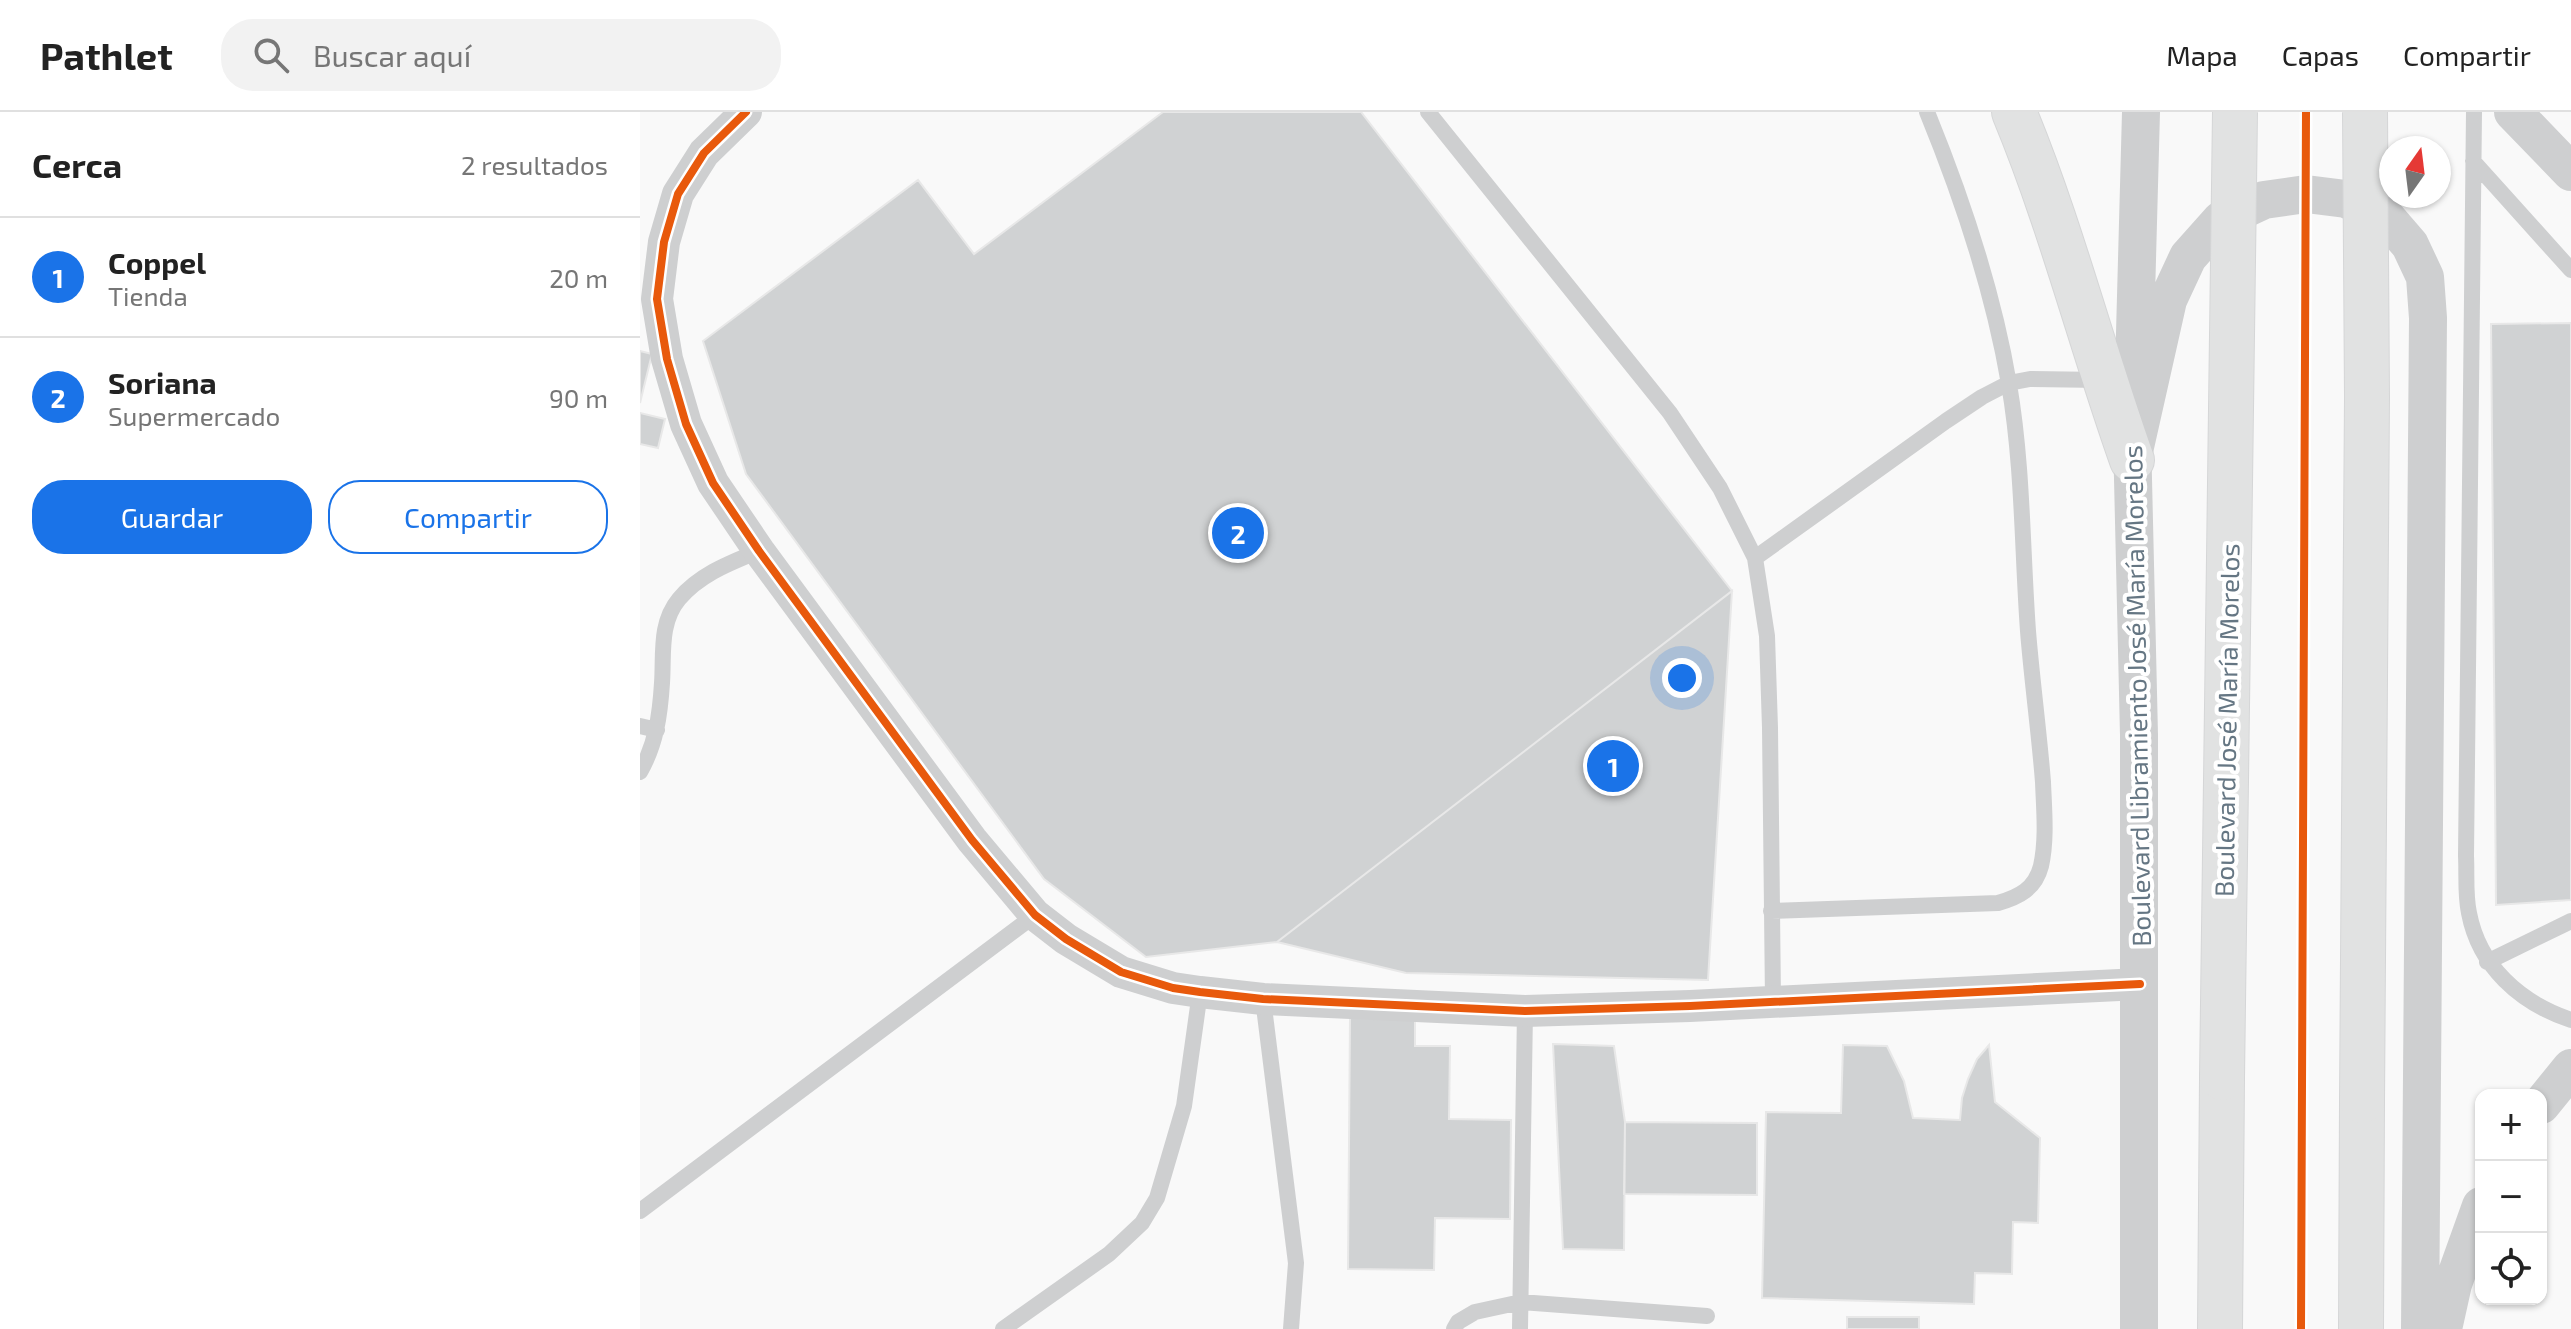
<!DOCTYPE html>
<html lang="es">
<head>
<meta charset="utf-8">
<style>
  :root { --surface:#fff; --page:#f2f2f2; --text:#222; --muted:#767676; --line:#e0e0e0; --accent:#1a73e8 }
  body { margin:0; font-family:"Exo 2",sans-serif; background:var(--page); color:var(--text) }
  .controls { position:absolute; right:24px; bottom:24px; display:grid; overflow:hidden; border-radius:16px; box-shadow:0 2px 6px #0004 }
  .controls button { width:72px; height:72px; display:grid; place-items:center; padding:0; border:0; border-bottom:2px solid var(--line); background:var(--surface); color:var(--text); font:40px sans-serif }
  .compass { position:absolute; left:1739px; top:24px; width:72px; height:72px; border-radius:50%; background:var(--surface); box-shadow:0 2px 6px #0004; rotate:14deg }
  .you { position:absolute; left:1042px; top:566px; width:28px; height:28px; margin:-20px; border:6px solid #fff; border-radius:50%; background:#1a73e8; box-shadow:0 0 0 12px #1a73e833 }
  .badge { display:grid; place-items:center; width:52px; height:52px; border-radius:50%; background:var(--accent); color:#fff; font-size:26px; font-weight:700 }
  .pin { position:absolute; translate:-50% -50%; border:4px solid #fff; box-shadow:0 2px 8px #0006 }
  .list { margin:0; padding:0; list-style:none }
  h2 { display:flex; justify-content:space-between; align-items:center; height:104px; margin:0; padding:0 32px; font-size:34px }
  h2 small { font-size:26px; font-weight:400; color:var(--muted) }
  .list li { display:grid; grid-template-columns:52px 1fr auto; gap:24px; align-items:center; box-sizing:border-box; height:120px; padding:0 32px; border-top:2px solid var(--line) }
  .list b { display:block; font-size:30px; white-space:nowrap }
  .list p { margin:0; font-size:26px; white-space:nowrap; color:var(--muted) }
  .list em { font-size:26px; font-style:normal; color:var(--muted) }
  .actions { display:flex; gap:16px; padding:24px 32px }
  .actions a { flex:1; padding:18px 0; border:2px solid var(--accent); border-radius:32px; text-align:center; font-size:28px; color:var(--accent) }
  .actions .main { background:var(--accent); color:#fff }
  .icon { flex:none; width:44px; height:44px; fill:none; stroke:currentColor; stroke-width:2; stroke-linecap:round; stroke-linejoin:round }
  .map { position:relative; flex:none; width:1931px; height:1217px; overflow:hidden }
  header { display:flex; align-items:center; gap:48px; box-sizing:border-box; height:112px; padding:0 40px; background:var(--surface); border-bottom:2px solid var(--line) }
  header strong { font-size:38px }
  nav { display:flex; gap:44px; margin-inline-start:auto; font-size:28px }
  .search { width:560px; height:72px; background:var(--page); display:flex; align-items:center; gap:20px; box-sizing:border-box; padding:0 28px; border-radius:32px; color:var(--muted); font-size:30px }
  main { display:flex }
  aside { flex:1; background:var(--surface) }
  .map>svg:first-child { display:block }
  .building { fill:#d0d2d3; stroke:#e8e8e8; stroke-width:2 }
  .lines { fill:none; stroke-linecap:round; stroke-linejoin:round }
  .primary-casing { stroke:#d5d6d7; stroke-width:46 }
  .service { stroke:#cecfd0; stroke-width:16 }
  .minor { stroke:#cecfd0; stroke-width:32 }
  .tertiary { stroke:#cecfd0; stroke-width:38 }
  .primary { stroke:#e1e2e2; stroke-width:44 }
  .primary-bridge-casing { stroke:#d5d6d7; stroke-width:46; stroke-linecap:butt }
  .primary-bridge { stroke:#e1e2e2; stroke-width:44 }
  .cycleway-casing { stroke:#fff; stroke-width:13 }
  .cycleway { stroke:#e8590c; stroke-width:8 }
  .labels { text-anchor:middle; dominant-baseline:central; stroke-width:8; stroke-linejoin:round; paint-order:stroke }
  .street-label { font-size:26px; fill:#657683; stroke:#fff }
</style>
</head>
<body>
<header>
<strong>Pathlet</strong>
<div class="search"><svg class="icon" aria-label="search" viewBox="0 0 24 24"><circle cx="10" cy="10" r="6"/><path d="M15 15l6 6"/></svg>Buscar aquí</div>
<nav><a>Mapa</a><a>Capas</a><a>Compartir</a></nav>
</header>
<main>
<aside>
<h2>Cerca<small>2 resultados</small></h2>
<ul class="list">
<li><span class="badge">1</span><div><b>Coppel</b><p>Tienda</p></div><em>20 m</em></li>
<li><span class="badge">2</span><div><b>Soriana</b><p>Supermercado</p></div><em>90 m</em></li>
</ul>
<div class="actions"><a class="main">Guardar</a><a>Compartir</a></div>
</aside>
<div class="map">
<svg width="1931" height="1217" viewBox="0 0 1931 1217">
  <rect width="100%" height="100%" fill="#f9f9f9"/>
  <path class="building" d="M523 0H721L1092 479 637 830 506 845 404 767 106 362 63 229 278 68 334 142Z
    M1931 211V788L1856 793 1851 212Z
    M0 239 12 242 0 291Z
    M0 301 25 307 18 336 0 332Z
    M1092 479 1068 868 766 861 637 830Z
    M710 905 775 906V934H810L809 1007 871 1008 870 1107 795 1106 794 1158 708 1157Z
    M913 932 974 934 985 1010 984 1138 923 1137Z
    M1203 933 1247 934 1264 969 1273 1006 1320 1008 1322 986 1328 967 1337 947 1349 933 1355 990 1400 1026 1398 1111 1373 1110 1372 1162 1335 1161 1334 1192 1122 1186 1126 1000 1201 1001Z
    M985 1010 1117 1011V1083L984 1082Z
    M1207 1205H1279V1217H1207Z"/>
  <g class="lines">
    <g class="primary-casing">
      <path id="primary" d="M1374 0C1421 113 1451 233 1492 348
        M1580 1217 1582 966
        M1721 1217 1722 989"/>
    </g>
    <path class="service" d="M788 0 1030 301 1080 376 1115 446 1127 524 1130 616 1133 889
      M1834 0 1826 744C1827 763 1825 783 1829 801 1839 854 1880 891 1931 908
      M1833 49 1931 158
      M1115 446 1306 309 1342 285 1369 271 1390 267 1462 268
      M0 614 17 618
      M0 660C16 632 20 603 22 571 24 542 19 511 39 487 60 462 90 451 119 439
      M1131 799 1358 791C1379 785 1395 777 1401 754 1407 727 1404 697 1403 670 1399 619 1392 569 1388 519 1382 436 1383 354 1369 272 1353 178 1323 88 1287 0
      M1847 850 1931 809
      M623 887 656 1151 651 1217
      M0 1099 395 803
      M363 1217 469 1142 502 1111 517 1086 544 994 560 880
      M814 1217 818 1210 835 1200 881 1190 1067 1204
      M880 1217 885 899"/>
    <path class="minor" d="M106 0 64 41 38 82 24 130 17 187 27 247 46 312 73 371 119 439 332 728 395 803 426 827 481 860 533 876 560 880 623 887 885 899 1050 894 1500 872"/>
    <path class="tertiary" d="M1873 0 1931 60
      M1494 258 1501 0
      M1492 324 1499 623V1217
      M1492 348 1528 188 1548 145 1581 108 1624 88 1666 82 1706 87 1745 104 1770 133 1785 165 1788 206 1780 1217
      M1901 993 1931 956
      M1803 1217 1813 1172 1841 1094"/>
    <use href="#primary" class="primary"/>
    <g class="primary-bridge-casing">
      <path id="primary-bridge" d="M1582 966 1595 0
        M1722 989 1727 285 1725 0"/>
    </g>
    <use href="#primary-bridge" class="primary-bridge"/>
    <g class="cycleway-casing">
      <path id="cycleway" d="M106 0 64 41 38 82 24 130 17 187 27 247 46 312 73 371 119 439 332 728 395 803 426 827 481 860 533 876 560 880 623 887 885 899 1050 894 1500 872
        M1661 1217 1666 0"/>
    </g>
    <use href="#cycleway" class="cycleway"/>
  </g>
  <g class="labels">
    <g class="street-label">
      <text transform="translate(1496 584) rotate(-91)">Boulevard Libramiento José María Morelos</text>
      <text transform="translate(1586 608) rotate(-89)">Boulevard José María Morelos</text>
    </g>
  </g>
</svg>
<div class="controls">
<button>+</button>
<button>−</button>
<button><svg class="icon" aria-label="locate" viewBox="0 0 24 24"><circle cx="12" cy="12" r="6"/><path d="M12 2v4M12 18v4M2 12h4M18 12h4"/></svg></button>
</div>
<svg class="compass" viewBox="-18 -18 36 36"><path d="M0-13l5 13h-10z" fill="#e53935"/><path d="M0 13l5-13h-10z" fill="#767676"/></svg>
<div class="you"></div>
<div class="pin badge" style="left:973px;top:654px">1</div>
<div class="pin badge" style="left:598px;top:421px">2</div>
</div>
</main>
</body>
</html>
